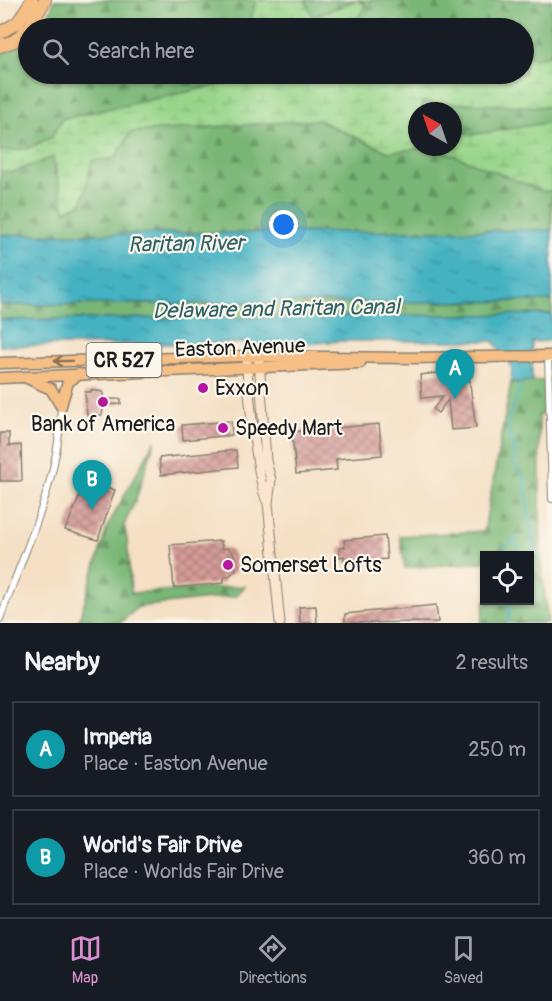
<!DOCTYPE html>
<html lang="en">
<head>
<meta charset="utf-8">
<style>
  :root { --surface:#171b24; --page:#20242c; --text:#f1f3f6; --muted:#9ea1a6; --line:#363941; --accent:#d690ce }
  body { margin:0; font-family:Pangolin,sans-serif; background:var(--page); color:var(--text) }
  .controls { position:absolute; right:18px; bottom:18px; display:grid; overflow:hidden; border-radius:0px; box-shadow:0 2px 4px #0004 }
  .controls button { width:54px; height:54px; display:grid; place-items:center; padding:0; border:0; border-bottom:2px solid var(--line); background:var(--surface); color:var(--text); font:30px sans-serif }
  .compass { position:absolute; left:408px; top:102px; width:54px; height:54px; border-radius:50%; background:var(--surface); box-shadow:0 2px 4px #0004; rotate:320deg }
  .you { position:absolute; left:284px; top:225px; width:21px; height:21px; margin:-15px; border:4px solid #fff; border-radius:50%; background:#1a73e8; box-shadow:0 0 0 9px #1a73e833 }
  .badge { display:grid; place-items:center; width:39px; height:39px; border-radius:50%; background:var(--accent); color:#fff; font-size:20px; font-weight:700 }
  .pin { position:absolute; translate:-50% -50px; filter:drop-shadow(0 2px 3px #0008) }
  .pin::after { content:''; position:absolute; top:32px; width:21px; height:18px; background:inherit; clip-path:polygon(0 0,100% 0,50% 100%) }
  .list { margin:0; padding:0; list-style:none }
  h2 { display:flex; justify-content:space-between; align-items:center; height:78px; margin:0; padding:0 24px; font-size:26px }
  h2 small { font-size:20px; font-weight:400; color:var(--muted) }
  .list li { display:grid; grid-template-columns:39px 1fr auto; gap:18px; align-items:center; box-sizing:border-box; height:96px; margin:0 12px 12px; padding:0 12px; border:2px solid var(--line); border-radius:0px }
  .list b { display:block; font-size:22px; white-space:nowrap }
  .list p { margin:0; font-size:20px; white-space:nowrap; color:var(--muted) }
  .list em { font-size:20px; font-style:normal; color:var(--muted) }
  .icon { flex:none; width:33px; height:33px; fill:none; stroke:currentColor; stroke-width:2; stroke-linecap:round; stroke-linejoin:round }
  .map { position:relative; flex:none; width:552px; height:623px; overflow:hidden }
  .search { position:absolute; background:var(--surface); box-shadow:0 2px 4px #0004; left:18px; right:18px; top:18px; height:66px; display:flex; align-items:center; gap:15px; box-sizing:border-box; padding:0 21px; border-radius:33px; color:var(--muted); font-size:22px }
  .sheet { height:294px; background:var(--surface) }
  nav { display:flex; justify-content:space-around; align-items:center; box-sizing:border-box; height:84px; border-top:2px solid var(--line); background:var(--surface); font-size:16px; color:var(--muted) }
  nav a { display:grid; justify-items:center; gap:3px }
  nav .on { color:var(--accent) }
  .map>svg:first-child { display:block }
  .forest { fill:url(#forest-firs); stroke:#4b6a4a; stroke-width:1.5 }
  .wetland { fill:url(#wetland-marsh); stroke:#5a7954; stroke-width:1.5 }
  .water { fill:url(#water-ripples); stroke:#30676f; stroke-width:1.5 }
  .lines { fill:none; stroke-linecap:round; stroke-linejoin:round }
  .stream { stroke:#45b2c2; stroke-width:2 }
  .building { fill:url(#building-cross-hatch) }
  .minor-casing { stroke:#887e70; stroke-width:8 }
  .secondary-casing { stroke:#887e70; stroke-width:11 }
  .primary-casing { stroke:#887e70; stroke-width:13 }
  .motorway-casing { stroke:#887e70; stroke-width:14 }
  .minor { stroke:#fff; stroke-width:6 }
  .secondary { stroke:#fbe5cf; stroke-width:9 }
  .primary { stroke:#f5bf86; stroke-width:10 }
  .motorway { stroke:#f5bf86; stroke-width:12 }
  .oneway { stroke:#886e51 }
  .poi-dot { fill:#b5179e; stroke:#fbf7ec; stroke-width:2 }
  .labels { text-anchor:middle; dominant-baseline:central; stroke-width:4.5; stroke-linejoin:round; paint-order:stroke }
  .shield { fill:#fbf7ec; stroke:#5f5e5a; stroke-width:1.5 }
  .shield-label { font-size:20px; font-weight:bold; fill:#1c1c1c }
  .street-label { font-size:21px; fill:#1c1c1c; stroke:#fbf7ec }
  .poi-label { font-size:21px; fill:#1c1c1c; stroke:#fbf7ec; text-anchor:start }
  .water-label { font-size:22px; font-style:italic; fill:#2e6067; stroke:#fbf7ec }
</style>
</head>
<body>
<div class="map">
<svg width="552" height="623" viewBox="0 0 552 623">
  <defs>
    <pattern id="forest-firs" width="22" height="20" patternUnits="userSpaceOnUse" patternTransform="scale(1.5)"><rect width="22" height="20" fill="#7ab777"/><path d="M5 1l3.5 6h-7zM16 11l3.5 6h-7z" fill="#639461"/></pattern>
    <pattern id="wetland-marsh" width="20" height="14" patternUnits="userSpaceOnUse" patternTransform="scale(1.5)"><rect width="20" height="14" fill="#99d68b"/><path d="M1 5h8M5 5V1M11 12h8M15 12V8" fill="none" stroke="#83b777"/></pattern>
    <pattern id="water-ripples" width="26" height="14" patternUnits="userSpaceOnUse" patternTransform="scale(1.5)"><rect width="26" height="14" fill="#45b2c2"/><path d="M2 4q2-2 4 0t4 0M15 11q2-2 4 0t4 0" fill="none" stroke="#39909d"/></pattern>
    <pattern id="building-cross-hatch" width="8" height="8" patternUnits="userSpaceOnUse" patternTransform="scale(1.5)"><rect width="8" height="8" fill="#d59b98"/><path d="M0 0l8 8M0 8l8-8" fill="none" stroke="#ac7e7b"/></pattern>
  </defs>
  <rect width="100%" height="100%" fill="#fbf7ec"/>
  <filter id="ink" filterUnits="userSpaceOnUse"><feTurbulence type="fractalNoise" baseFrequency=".0167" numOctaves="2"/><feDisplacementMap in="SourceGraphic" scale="12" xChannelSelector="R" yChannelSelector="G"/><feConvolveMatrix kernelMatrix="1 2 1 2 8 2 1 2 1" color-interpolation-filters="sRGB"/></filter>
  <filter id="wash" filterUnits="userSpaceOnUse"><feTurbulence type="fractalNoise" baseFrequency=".008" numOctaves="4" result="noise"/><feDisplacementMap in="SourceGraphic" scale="24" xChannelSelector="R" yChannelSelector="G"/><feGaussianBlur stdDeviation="1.35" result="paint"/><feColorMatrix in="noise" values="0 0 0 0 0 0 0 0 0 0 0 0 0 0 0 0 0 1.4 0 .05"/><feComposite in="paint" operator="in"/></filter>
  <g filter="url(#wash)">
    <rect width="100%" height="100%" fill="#f5e0c5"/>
    <path class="forest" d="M54 0H256L249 28H39L49 15Z
      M305 0H357L313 17Z
      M359 0H552V55L535 58 524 55V28H351L366 5Z
      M28 41V74H239L237 81 62 119 52 137 27 149 0 151V54Z
      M422 102 552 107V122L471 135 453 130V111H422Z
      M318 120 388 152 433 147 543 190 552 191V230L0 235V171L14 172 53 156 65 211 82 203 92 161 115 158 131 132Z
      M552 301V314L0 320V305Z
      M552 380V413L539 415 541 566 548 623H481L485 601 530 600V556H484V562L405 568 400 536 484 531 511 382Z
      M155 440 136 499 124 525 127 539 131 593 245 586 236 596 138 607 120 623H78L108 525Z"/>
    <path class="wetland" d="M256 0H305L313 17 357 0 366 5 351 28H249Z
      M524 55 534 58 552 55V107L422 102V111H417V147H430L389 152 318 120 131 132 115 158 92 161 82 203 65 211 53 157 14 172 0 171V151L27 149 52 137 62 119 237 81 239 74H524Z
      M552 122V191H543L433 147H453V130L471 135Z"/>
    <path class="water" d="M552 230V301L0 305V235Z
      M552 314V341L532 342V381L511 382 512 367 493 341H340L260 348 242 343 0 346V320Z"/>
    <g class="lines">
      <path class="stream" d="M520 379C521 401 507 411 508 425 508 439 520 448 513 462L525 480 533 546V554L530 557
        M504 556 506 546 514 539 518 545V556
        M508 623 510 600"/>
    </g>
    <g id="blocks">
      <path class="building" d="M471 369 472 376 469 377 476 428 451 430 448 400 438 413 433 409 443 396 422 398 420 375Z
        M91 390 103 392V399H121V404L104 405 102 415H87L85 392H91Z
        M231 421 232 435 183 440 182 425Z
        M379 424 382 455 336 459 337 470 296 474 292 432Z
        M0 433H9V446L21 445 22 481H0Z
        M236 450 238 467 161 475 159 458Z
        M87 480 115 490 98 540 65 530Z
        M385 536 387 559 345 563 344 556 340 557 339 548 345 547 344 540Z
        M221 541 222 549 228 548 234 554 236 570 229 576 224 577V583L174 588 170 545Z
        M436 605 438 622 345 623V614Z
        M316 606 317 623H300L299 607Z"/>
    </g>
  </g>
  <g filter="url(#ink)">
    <use href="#blocks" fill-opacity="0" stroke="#887e70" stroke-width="1.5"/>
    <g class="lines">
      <g class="minor-casing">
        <path id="minor" d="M548 356 552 499
          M0 619C25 548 60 482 61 406"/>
      </g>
      <g class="secondary-casing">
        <path id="secondary" d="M259 360 266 461 271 480 268 503 280 623
          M247 363C247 380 259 497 268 503"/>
      </g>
      <g class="primary-casing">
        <path id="primary" d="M0 363 248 356 408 358 552 356
          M0 378 360 363
          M27 378 51 389 61 406
          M61 405 68 382 79 374"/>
      </g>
      <g class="motorway-casing">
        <path id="motorway" d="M29 28 45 0
          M0 33 18 22 32 0
          M0 46 14 41 28 29"/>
      </g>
      <use href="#minor" class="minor"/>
      <use href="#secondary" class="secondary"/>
      <use href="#primary" class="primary"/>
      <use href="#motorway" class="motorway"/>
    </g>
    <defs><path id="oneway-shaft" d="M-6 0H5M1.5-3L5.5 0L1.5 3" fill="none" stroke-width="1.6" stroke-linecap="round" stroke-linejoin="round" transform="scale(1.5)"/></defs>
    <use class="oneway" href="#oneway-shaft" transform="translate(63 361) rotate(179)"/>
  </g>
  <g class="poi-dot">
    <circle cx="203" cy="388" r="6"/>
    <circle cx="103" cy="402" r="6"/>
    <circle cx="223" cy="428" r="6"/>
    <circle cx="228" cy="565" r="6"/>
  </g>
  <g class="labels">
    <rect class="shield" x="86.5" y="343" width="75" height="34" rx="4.5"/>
    <g class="shield-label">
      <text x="124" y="360">CR 527</text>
    </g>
    <g class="street-label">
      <text transform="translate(240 348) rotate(-2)">Easton Avenue</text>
    </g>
    <g class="poi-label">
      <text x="215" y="388">Exxon</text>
      <text x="103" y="424" text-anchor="middle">Bank of America</text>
      <text x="235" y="428">Speedy Mart</text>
      <text x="240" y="565">Somerset Lofts</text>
    </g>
    <g class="water-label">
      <text transform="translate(186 244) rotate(-1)">Raritan River</text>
      <text transform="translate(276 309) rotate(-1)">Delaware and Raritan Canal</text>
    </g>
  </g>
</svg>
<div class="controls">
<button><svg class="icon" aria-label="locate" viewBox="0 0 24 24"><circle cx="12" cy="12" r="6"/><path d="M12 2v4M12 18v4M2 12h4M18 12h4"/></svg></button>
</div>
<svg class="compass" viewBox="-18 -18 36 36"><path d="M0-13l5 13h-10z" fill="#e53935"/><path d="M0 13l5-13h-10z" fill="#9ea1a6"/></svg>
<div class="you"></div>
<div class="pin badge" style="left:455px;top:399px;background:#0f9aa8">A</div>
<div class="pin badge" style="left:92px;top:510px;background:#0f9aa8">B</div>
<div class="search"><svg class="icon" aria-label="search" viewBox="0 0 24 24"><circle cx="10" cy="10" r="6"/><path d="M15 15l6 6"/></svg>Search here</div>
</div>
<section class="sheet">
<h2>Nearby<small>2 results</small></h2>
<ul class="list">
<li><span class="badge" style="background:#0f9aa8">A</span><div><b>Imperia</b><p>Place · Easton Avenue</p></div><em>250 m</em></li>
<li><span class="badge" style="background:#0f9aa8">B</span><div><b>World's Fair Drive</b><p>Place · Worlds Fair Drive</p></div><em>360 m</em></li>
</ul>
</section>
<nav>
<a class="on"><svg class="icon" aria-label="map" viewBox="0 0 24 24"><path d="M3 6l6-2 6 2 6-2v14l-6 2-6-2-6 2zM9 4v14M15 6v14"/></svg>Map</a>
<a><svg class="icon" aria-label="directions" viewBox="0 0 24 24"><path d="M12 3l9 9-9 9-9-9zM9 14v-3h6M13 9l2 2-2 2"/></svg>Directions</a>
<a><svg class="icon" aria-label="saved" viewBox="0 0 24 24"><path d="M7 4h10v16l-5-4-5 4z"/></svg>Saved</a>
</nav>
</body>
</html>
